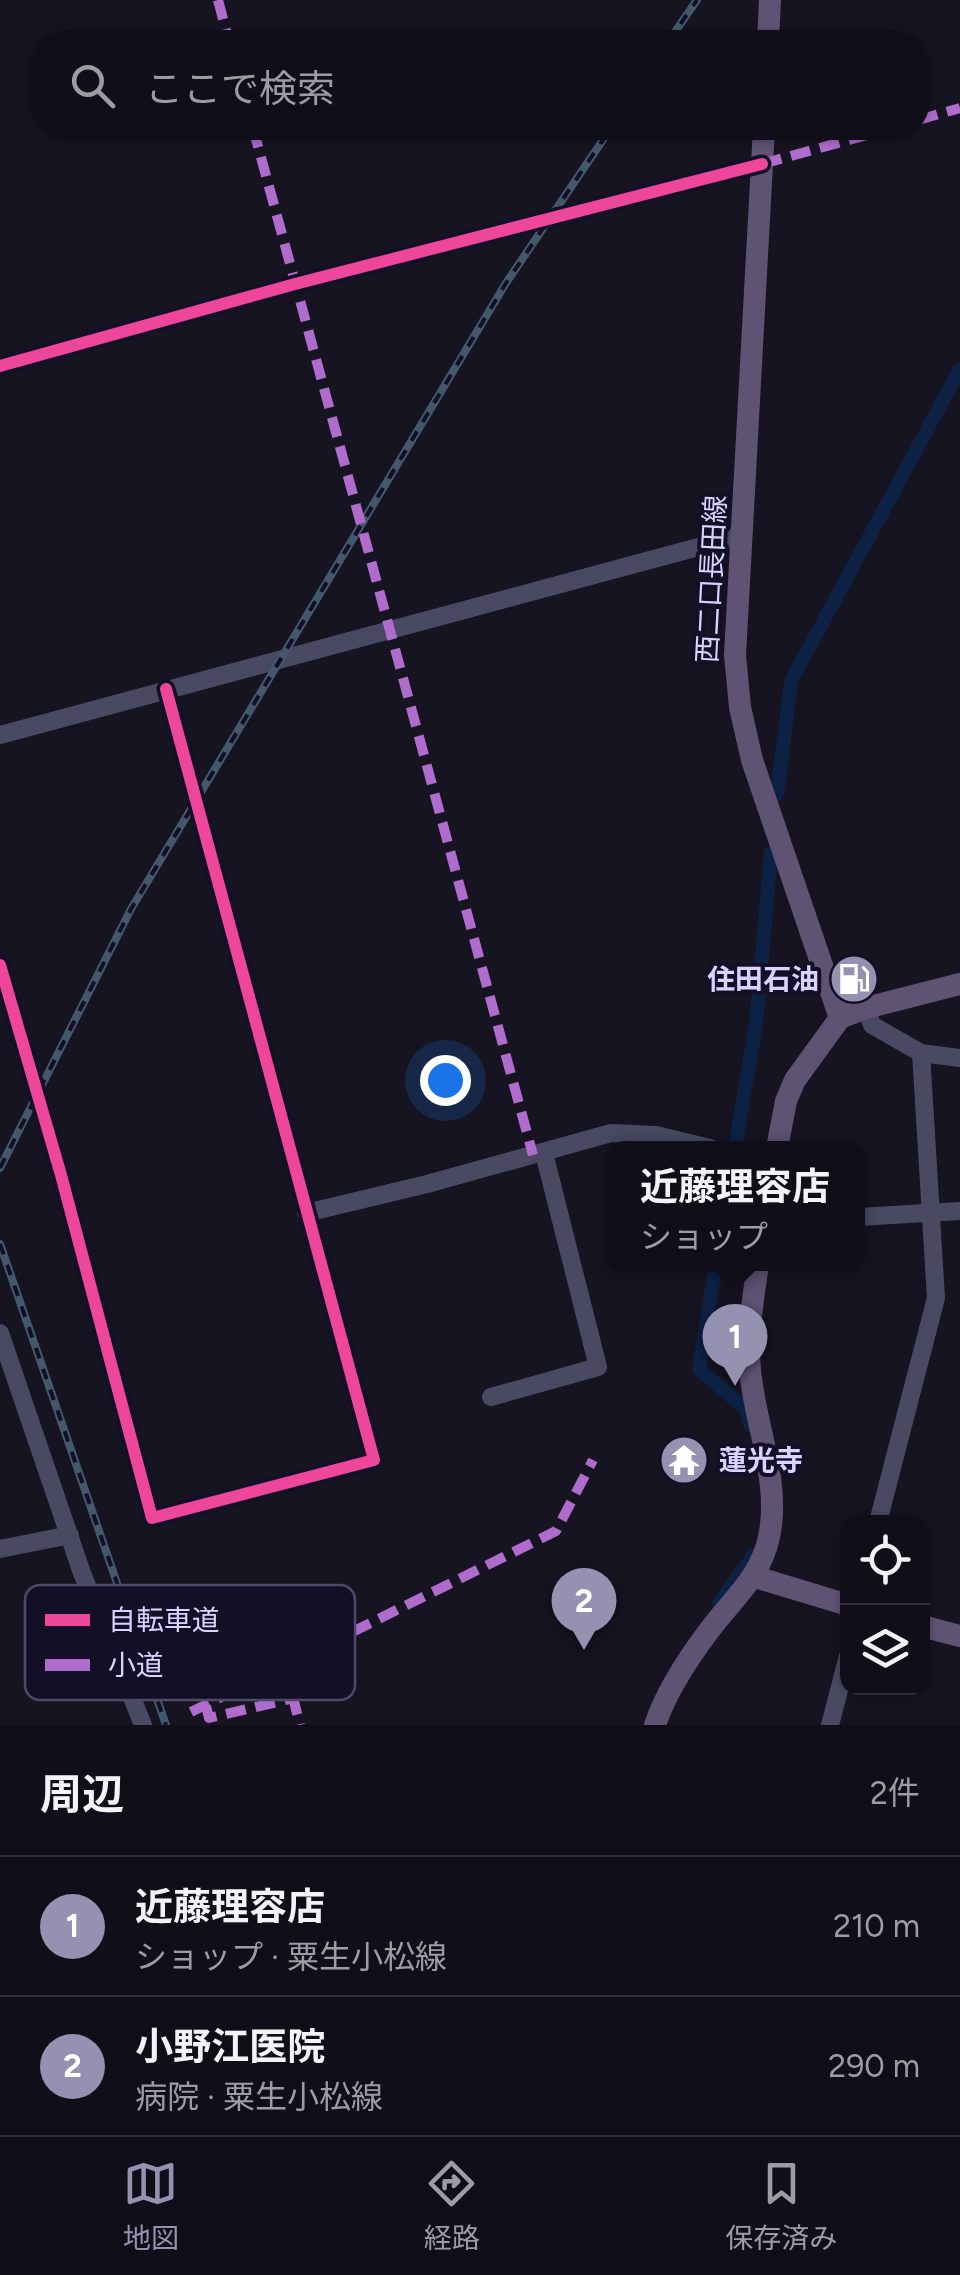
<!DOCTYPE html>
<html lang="ja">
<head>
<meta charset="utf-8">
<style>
  :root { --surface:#100f19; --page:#1e1d26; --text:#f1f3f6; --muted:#9c9ca2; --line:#302f38; --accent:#9591b1 }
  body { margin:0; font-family:Figtree,"Noto Sans JP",sans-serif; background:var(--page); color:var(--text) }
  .controls { position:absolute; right:30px; bottom:30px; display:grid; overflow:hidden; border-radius:20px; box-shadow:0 2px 8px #0004 }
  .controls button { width:90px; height:90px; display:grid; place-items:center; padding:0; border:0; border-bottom:2px solid var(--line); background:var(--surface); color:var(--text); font:50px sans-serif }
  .you { position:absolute; left:445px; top:1080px; width:35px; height:35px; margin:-25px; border:8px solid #fff; border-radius:50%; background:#1a73e8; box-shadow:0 0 0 15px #1a73e833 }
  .badge { display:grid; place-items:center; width:65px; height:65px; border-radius:50%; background:var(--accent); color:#fff; font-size:32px; font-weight:700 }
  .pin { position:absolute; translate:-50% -82px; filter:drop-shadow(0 2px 5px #0008) }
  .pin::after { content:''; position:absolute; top:52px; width:35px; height:30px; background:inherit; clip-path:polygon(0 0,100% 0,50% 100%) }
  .popup { position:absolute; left:605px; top:1141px; width:260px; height:130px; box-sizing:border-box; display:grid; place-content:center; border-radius:20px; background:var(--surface); filter:drop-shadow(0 2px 8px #0005); font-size:32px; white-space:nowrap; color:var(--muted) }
  .popup b { font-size:38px; color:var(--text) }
  .popup::after { content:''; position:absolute; left:50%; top:100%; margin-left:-20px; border:20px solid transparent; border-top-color:var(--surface) }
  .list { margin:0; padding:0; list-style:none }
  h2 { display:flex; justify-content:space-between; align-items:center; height:130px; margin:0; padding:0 40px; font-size:42px }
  h2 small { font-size:32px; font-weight:400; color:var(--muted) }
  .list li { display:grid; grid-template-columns:65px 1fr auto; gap:30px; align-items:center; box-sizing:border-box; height:140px; padding:0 40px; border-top:2px solid var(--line) }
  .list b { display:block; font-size:38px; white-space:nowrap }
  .list p { margin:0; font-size:32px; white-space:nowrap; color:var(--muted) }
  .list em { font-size:32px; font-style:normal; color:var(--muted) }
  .icon { flex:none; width:55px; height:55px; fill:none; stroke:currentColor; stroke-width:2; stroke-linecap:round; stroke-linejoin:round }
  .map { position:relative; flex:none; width:960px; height:1725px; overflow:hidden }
  .search { position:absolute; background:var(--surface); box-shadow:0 2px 8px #0004; left:30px; right:30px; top:30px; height:110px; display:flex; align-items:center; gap:25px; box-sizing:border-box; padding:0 35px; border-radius:40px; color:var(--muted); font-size:38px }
  .sheet { height:410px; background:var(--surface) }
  nav { display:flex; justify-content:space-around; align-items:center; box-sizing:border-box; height:140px; border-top:2px solid var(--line); background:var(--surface); font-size:28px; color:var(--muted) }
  nav a { display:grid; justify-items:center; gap:5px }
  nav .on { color:var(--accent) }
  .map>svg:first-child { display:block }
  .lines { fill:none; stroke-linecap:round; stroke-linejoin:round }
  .canal { stroke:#0d2144; stroke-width:14 }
  .minor { stroke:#4a4962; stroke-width:18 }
  .major { stroke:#5e5373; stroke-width:22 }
  .rail-casing { stroke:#43596b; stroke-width:8 }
  .rail { stroke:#130f26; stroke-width:4; stroke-dasharray:11; stroke-linecap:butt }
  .quiet { stroke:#b06ccc; stroke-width:10; stroke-dasharray:20 10; stroke-linecap:butt }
  .cycleway-casing { stroke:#130f26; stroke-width:19 }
  .cycleway { stroke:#ed469a; stroke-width:12 }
  .labels { text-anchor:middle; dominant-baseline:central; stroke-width:8; stroke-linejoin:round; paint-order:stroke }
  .street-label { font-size:28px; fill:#d9d4ff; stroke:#130f26 }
  .poi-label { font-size:28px; font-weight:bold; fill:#d9d4ff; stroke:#130f26; text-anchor:end }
  .key { fill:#130f26; stroke:#4e4a67; stroke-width:2.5 }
  .key-label { font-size:28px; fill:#d9d4ff }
</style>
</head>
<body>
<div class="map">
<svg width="960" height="1725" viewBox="0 0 960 1725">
  <rect width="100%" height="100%" fill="#161421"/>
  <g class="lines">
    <path class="canal" d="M777 794 791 681 960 369
      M735 1148 756 1024 771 853
      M716 1264 699 1369 746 1409 750 1425
      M719 1603 753 1556"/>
    <path class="minor" d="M0 366 295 284 762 164
      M0 735 743 535
      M0 965 61 1175 152 1518 374 1460 166 689
      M866 1008 872 1025 921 1053 960 1058
      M306 1213 427 1184 611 1133 656 1135 710 1148
      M858 1217 960 1211
      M0 1333 82 1573 143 1725
      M491 1397 598 1367 544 1153
      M878 1522 936 1298 921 1053
      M0 1549 70 1535
      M830 1725 848 1656"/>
    <path class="major" d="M768 42 770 0
      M764 128 735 655 740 707 752 760 840 1018
      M777 1148 786 1101 795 1080 840 1018 866 1008 960 984
      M755 1577 848 1605
      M922 1626 960 1636
      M655 1725C666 1692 687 1660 708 1632 732 1599 760 1579 769 1537 781 1483 755 1425 750 1370 747 1335 753 1299 758 1264"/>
    <g class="rail-casing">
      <path id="rail" d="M668 42 697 0
        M0 1168 131 909 506 283 611 128
        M0 1244 166 1725"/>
    </g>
    <use href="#rail" class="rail"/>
    <path class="quiet" d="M218 0 229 42
      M918 120 960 108
      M253 128 533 1155
      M762 164 892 128
      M285 1666 300 1725
      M206 1706 209 1718 294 1698
      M191 1712 556 1531 593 1460"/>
    <g class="cycleway-casing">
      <path id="cycleway" d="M0 366 295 284 762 164
        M0 965 61 1175 152 1518 374 1460 166 689"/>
    </g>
    <use href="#cycleway" class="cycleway"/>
  </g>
  <defs>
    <g id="fuel-disc" transform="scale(2.5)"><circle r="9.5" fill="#9591b1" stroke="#130f26"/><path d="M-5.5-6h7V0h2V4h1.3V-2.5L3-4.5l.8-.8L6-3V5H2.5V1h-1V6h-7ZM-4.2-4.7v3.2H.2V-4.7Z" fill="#fff"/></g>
    <g id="temple-disc" transform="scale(2.5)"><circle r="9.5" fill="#9591b1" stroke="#130f26"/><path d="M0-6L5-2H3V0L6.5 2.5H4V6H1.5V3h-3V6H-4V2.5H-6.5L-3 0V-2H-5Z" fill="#fff"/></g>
  </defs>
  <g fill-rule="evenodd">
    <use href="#fuel-disc" x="854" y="979"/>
    <use href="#temple-disc" x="684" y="1460"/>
  </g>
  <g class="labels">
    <g class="street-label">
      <text transform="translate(711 579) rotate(-87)">西二口長田線</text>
    </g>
    <g class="poi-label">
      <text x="819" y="979">住田石油</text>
      <text x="719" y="1460" text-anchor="start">蓮光寺</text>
    </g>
  </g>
  <rect x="25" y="1585" width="330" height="115" rx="15" class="key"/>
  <rect x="45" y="1614" width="45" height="12" fill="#ed469a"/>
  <rect x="45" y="1659" width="45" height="12" fill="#b06ccc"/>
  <g class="key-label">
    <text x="108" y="1630">自転車道</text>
    <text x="108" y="1675">小道</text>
  </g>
</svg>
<div class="controls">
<button><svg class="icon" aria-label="locate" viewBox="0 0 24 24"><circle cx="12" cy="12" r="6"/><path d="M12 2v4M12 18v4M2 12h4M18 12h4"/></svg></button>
<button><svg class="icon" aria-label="layers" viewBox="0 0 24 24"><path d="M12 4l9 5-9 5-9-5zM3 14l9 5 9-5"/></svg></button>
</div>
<div class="you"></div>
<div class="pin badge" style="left:735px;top:1386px">1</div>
<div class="popup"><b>近藤理容店</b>ショップ</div>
<div class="pin badge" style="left:584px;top:1650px">2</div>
<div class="search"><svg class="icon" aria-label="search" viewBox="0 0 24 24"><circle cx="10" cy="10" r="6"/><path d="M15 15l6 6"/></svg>ここで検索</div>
</div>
<section class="sheet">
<h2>周辺<small>2件</small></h2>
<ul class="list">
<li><span class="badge">1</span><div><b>近藤理容店</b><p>ショップ · 粟生小松線</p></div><em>210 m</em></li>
<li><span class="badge">2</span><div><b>小野江医院</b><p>病院 · 粟生小松線</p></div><em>290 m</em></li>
</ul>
</section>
<nav>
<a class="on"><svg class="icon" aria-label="map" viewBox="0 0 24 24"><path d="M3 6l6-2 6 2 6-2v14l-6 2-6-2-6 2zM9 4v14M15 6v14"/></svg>地図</a>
<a><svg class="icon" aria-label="directions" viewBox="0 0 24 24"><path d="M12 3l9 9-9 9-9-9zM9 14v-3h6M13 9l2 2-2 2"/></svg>経路</a>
<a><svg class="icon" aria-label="saved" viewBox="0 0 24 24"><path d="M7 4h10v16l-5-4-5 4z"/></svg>保存済み</a>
</nav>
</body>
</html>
